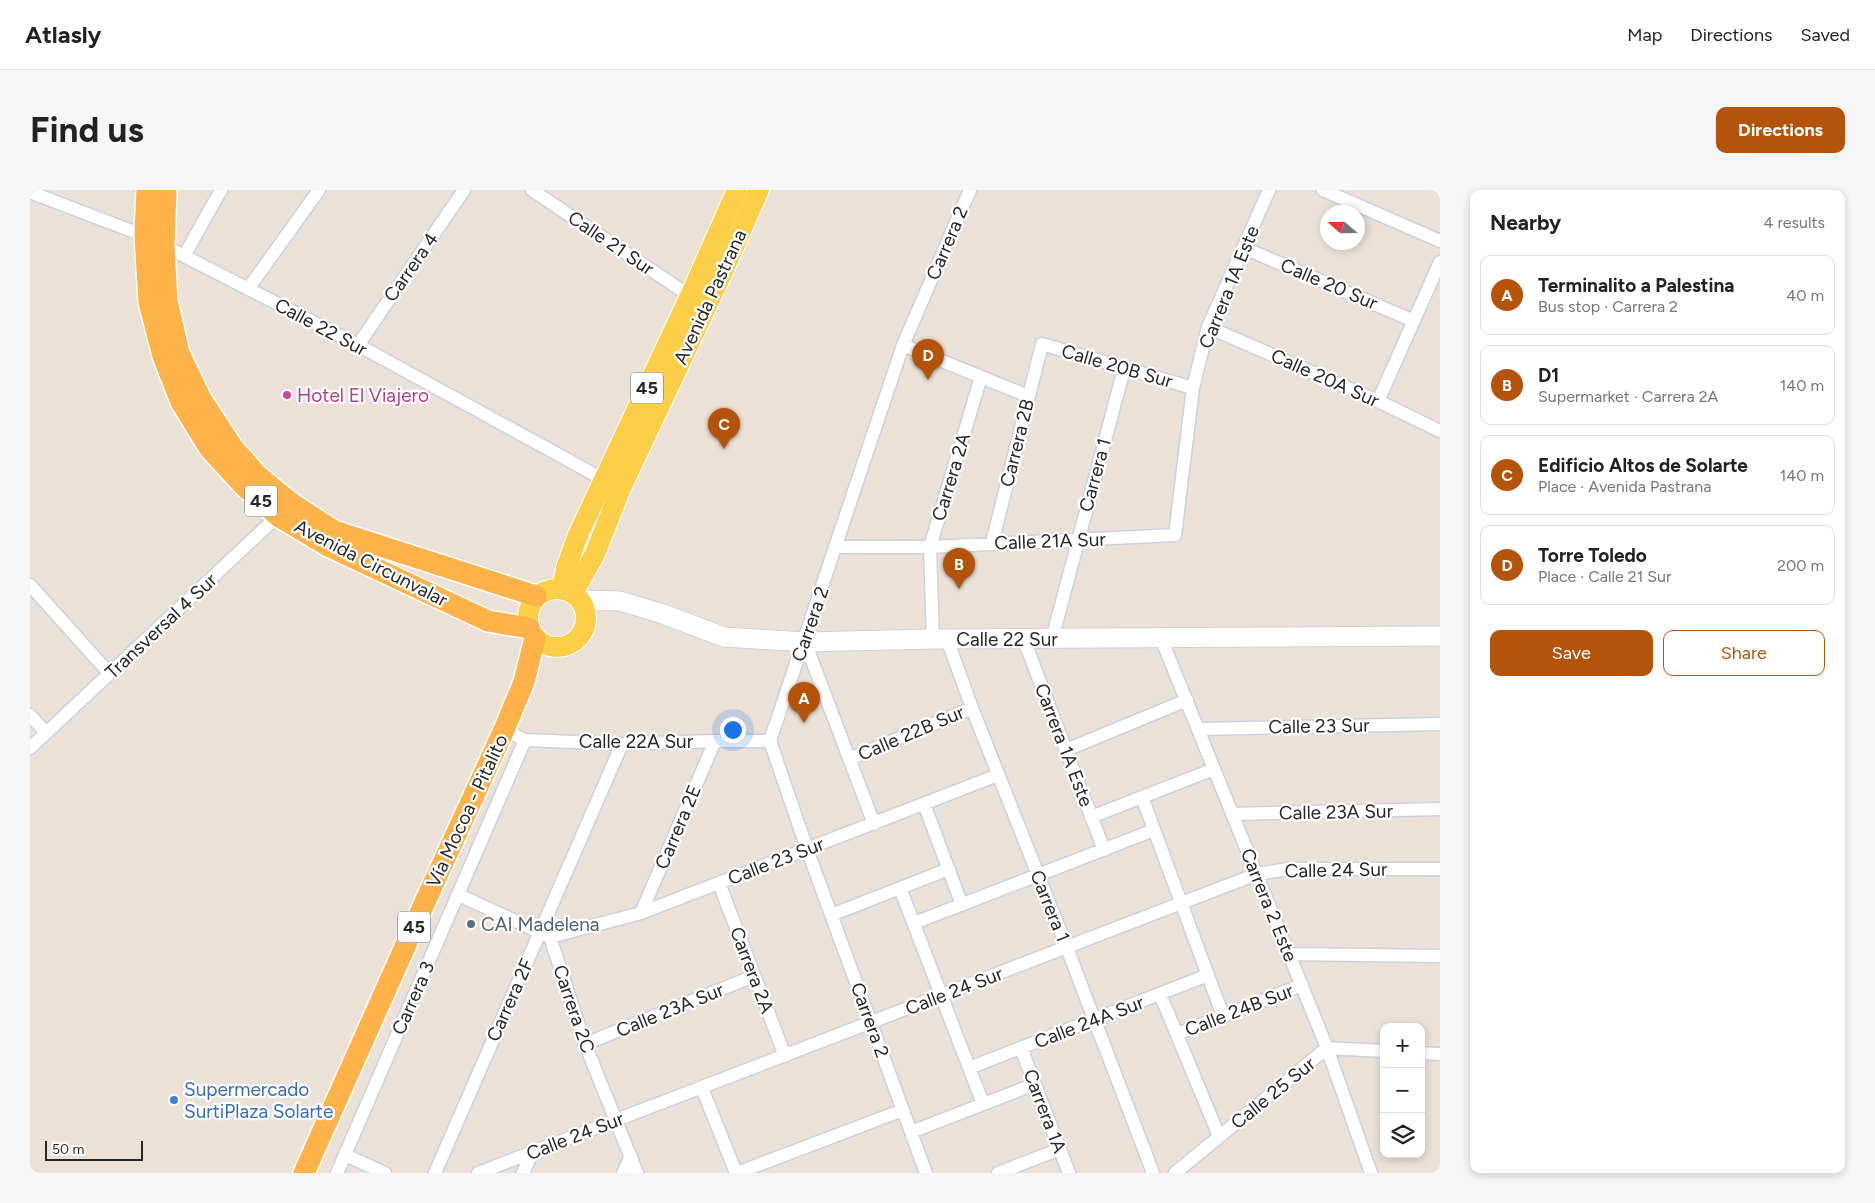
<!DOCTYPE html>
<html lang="en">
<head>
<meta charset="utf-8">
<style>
  :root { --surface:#fff; --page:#f6f6f6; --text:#222; --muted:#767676; --line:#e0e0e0; --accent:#b45309 }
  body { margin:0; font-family:Figtree,sans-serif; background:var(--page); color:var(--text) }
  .controls { position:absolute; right:15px; bottom:15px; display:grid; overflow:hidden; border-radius:10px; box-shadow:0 2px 8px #0003 }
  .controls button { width:45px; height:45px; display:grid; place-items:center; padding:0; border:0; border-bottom:1px solid var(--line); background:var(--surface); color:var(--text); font:25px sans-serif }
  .compass { position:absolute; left:1290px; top:15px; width:45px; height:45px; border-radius:50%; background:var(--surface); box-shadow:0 2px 8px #0003; rotate:290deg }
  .scale { position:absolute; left:15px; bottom:12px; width:98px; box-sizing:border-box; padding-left:5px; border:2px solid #262626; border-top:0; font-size:14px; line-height:18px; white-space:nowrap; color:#262626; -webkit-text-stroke:4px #fff; paint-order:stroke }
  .you { position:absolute; left:702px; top:539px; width:18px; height:18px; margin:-12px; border:4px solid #fff; border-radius:50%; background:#1a73e8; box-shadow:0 0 0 8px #1a73e833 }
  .badge { display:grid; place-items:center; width:32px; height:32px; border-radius:50%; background:var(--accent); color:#fff; font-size:16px; font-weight:700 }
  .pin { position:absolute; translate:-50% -41px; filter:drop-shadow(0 1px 2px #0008) }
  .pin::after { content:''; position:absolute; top:26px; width:18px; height:15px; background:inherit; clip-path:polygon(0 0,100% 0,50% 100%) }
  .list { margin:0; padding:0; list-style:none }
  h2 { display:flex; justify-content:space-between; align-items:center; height:65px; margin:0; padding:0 20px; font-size:21px }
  h2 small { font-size:16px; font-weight:400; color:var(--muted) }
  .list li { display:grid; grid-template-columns:32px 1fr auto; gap:15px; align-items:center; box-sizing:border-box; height:80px; margin:0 10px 10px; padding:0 10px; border:1px solid var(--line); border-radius:10px }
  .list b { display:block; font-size:19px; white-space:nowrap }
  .list p { margin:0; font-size:16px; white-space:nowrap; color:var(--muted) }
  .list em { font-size:16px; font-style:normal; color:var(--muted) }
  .actions { display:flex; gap:10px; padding:15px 20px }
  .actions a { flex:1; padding:11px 0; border:1px solid var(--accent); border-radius:10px; text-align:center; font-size:18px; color:var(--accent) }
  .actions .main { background:var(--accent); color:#fff }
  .icon { flex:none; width:28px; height:28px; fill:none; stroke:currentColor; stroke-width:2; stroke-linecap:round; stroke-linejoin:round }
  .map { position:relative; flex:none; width:1410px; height:983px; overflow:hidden; border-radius:10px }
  header { display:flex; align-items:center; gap:30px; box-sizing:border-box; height:70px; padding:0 25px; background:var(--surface); border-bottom:1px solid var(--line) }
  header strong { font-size:24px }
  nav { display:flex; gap:28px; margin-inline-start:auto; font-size:18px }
  .intro { display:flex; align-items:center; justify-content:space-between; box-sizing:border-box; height:120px; padding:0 30px }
  h1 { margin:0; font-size:35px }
  .button { padding:12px 22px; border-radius:10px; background:var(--accent); color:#fff; font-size:18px; font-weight:700 }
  main { display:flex; gap:30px; padding:0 30px }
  aside { flex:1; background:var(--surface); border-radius:10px; box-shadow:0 2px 8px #0003 }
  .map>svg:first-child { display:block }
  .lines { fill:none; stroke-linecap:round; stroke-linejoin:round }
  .minor-casing { stroke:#cbd0e2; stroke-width:15 }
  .secondary-casing { stroke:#cbd0e2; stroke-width:21 }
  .primary-casing { stroke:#fff; stroke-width:22 }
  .trunk-casing { stroke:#fff; stroke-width:24 }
  .minor { stroke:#fff; stroke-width:12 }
  .secondary { stroke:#fff; stroke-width:19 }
  .primary { stroke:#fdce48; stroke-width:20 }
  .trunk { stroke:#feb24a; stroke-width:21 }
  .hotel-dot { fill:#d1479c; stroke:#fff; stroke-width:2 }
  .service-dot { fill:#5c6f8a; stroke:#fff; stroke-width:2 }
  .shop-dot { fill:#3f7fe0; stroke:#fff; stroke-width:2 }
  .labels { text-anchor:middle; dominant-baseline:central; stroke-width:4.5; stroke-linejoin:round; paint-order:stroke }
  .shield { fill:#fff; stroke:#676767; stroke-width:1 }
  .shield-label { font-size:18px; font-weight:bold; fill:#262626 }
  .street-label { font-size:19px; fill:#262626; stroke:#fff }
  .hotel-label { font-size:19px; fill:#b23c85; stroke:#fff; text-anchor:start }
  .service-label { font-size:19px; fill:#4e5e75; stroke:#fff; text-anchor:start }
  .shop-label { font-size:19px; fill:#366cbe; stroke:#fff; text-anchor:start }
</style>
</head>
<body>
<header>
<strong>Atlasly</strong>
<nav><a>Map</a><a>Directions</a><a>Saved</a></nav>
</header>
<div class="intro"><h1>Find us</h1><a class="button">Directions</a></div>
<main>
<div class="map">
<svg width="1410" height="983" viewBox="0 0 1410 983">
  <rect width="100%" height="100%" fill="#ebe1d6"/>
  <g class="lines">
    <g class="minor-casing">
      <path id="minor" d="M502 0 666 110
        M1293 0 1410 51
        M0 2 115 46 328 155 580 293
        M1214 58 1384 131
        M154 66 191 0
        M218 99 289 0
        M1178 137 1348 211 1410 241
        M328 155 434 0
        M873 155 998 206
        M1348 211 1410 72
        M962 353 1012 154 1163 198
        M806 357H900L1145 345 1163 198 1178 137 1239 0
        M0 395 79 483
        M1131 448 1297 858 1341 983
        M903 449 900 357 951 187
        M917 449 942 518 1037 758 1123 983
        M1022 449 1094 179
        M994 450 1074 660
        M775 452 844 634
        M0 525 16 543
        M1168 539 1410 534
        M474 540 495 550 592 554 685 551H740
        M0 558 252 322
        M1036 560 1157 510
        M819 569 942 518
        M1112 607 1193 826
        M894 614 932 715
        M1203 624 1410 619
        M1061 627 1184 579
        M689 693 755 866
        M870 698 953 914
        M429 705 520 747 555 854 607 983
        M611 723 685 551
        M801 725 919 679
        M884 733 1124 640
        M520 747 611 723 968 585
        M1259 764 1410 766
        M1130 804 1189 946
        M1147 844 1272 795
        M555 854 724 786
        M991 858 1039 983
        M1391 863 1410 864
        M939 878 1178 785
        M672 898 706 983
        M881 942 1005 894
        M315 965 355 983
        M307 983 495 550
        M405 983 592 554
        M448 983 1227 684 1258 679H1410
        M493 983 502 963
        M593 983 601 966
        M707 983 873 920
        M896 983 777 659 740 551 873 155 940 0
        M968 983 1030 959
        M1145 983 1297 858 1354 861"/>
    </g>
    <g class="secondary-casing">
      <path id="secondary" d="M550 410 590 411 633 424 694 447 775 452 903 449 1410 446"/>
    </g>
    <g class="primary-casing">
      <path id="primary" d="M532 399 536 378 548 345 660 106 707 0
        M498 428a29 29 0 1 1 58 0a29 29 0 1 1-58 0Z
        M543 403 565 364 591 298 690 88 729 0"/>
    </g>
    <g class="trunk-casing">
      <path id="trunk" d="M117 0 115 46 119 112 133 166 151 212 180 259 214 296 248 326 298 356 458 431 499 438
        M136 0 134 56 137 111 149 163 171 209 203 258 227 285 261 313 304 341 506 406
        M274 983 395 712 474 540 494 492 505 448"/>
    </g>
    <use href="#minor" class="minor"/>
    <use href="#secondary" class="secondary"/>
    <use href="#primary" class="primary"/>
    <use href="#trunk" class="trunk"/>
  </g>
  <circle class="hotel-dot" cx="257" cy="205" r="5"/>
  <circle class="service-dot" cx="441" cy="734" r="5"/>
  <circle class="shop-dot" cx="144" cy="910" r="5"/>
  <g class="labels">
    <g class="shield">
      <rect x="601" y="182.5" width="32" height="31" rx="4"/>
      <rect x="215" y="295.5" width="32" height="31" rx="4"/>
      <rect x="368" y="721.5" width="32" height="31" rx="4"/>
    </g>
    <g class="shield-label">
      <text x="617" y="198">45</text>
      <text x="231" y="311">45</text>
      <text x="384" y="737">45</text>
    </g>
    <g class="street-label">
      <text transform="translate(581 53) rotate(34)">Calle 21 Sur</text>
      <text transform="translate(917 53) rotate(-67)">Carrera 2</text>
      <text transform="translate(381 77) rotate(-55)">Carrera 4</text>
      <text transform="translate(1299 94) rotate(23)">Calle 20 Sur</text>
      <text transform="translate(1199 97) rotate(-68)">Carrera 1A Este</text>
      <text transform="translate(680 107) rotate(-65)">Avenida Pastrana</text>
      <text transform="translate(291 137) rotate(28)">Calle 22 Sur</text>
      <text transform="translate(1087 176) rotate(16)">Calle 20B Sur</text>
      <text transform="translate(1295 188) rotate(24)">Calle 20A Sur</text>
      <text transform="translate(987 253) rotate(-76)">Carrera 2B</text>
      <text transform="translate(1065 285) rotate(-75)">Carrera 1</text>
      <text transform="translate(921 287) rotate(-73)">Carrera 2A</text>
      <text transform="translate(1020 351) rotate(-2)">Calle 21A Sur</text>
      <text transform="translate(341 373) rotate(27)">Avenida Circunvalar</text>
      <text transform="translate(780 434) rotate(-71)">Carrera 2</text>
      <text transform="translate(131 436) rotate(-43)">Transversal 4 Sur</text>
      <text x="977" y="449">Calle 22 Sur</text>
      <text transform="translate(1289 536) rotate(-1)">Calle 23 Sur</text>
      <text transform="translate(881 543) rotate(-23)">Calle 22B Sur</text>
      <text x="606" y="551">Calle 22A Sur</text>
      <text transform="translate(1034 555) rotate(69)">Carrera 1A Este</text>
      <text transform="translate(437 621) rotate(-65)">Vía Mocoa - Pitalito</text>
      <text transform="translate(1306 622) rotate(-1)">Calle 23A Sur</text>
      <text transform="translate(648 637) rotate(-67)">Carrera 2E</text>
      <text transform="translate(746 671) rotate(-21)">Calle 23 Sur</text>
      <text transform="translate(1306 680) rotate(-1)">Calle 24 Sur</text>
      <text transform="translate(1239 715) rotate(68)">Carrera 2 Este</text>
      <text transform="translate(1020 716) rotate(68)">Carrera 1</text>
      <text transform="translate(722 780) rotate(69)">Carrera 2A</text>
      <text transform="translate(924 801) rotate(-21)">Calle 24 Sur</text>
      <text transform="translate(383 808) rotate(-66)">Carrera 3</text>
      <text transform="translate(480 810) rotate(-66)">Carrera 2F</text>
      <text transform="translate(544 819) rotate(71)">Carrera 2C</text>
      <text transform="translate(640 820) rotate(-22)">Calle 23A Sur</text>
      <text transform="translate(1209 820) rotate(-21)">Calle 24B Sur</text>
      <text transform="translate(840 830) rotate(70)">Carrera 2</text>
      <text transform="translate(1059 832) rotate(-21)">Calle 24A Sur</text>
      <text transform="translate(1243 903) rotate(-39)">Calle 25 Sur</text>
      <text transform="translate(1015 921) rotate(69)">Carrera 1A</text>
      <text transform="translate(545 946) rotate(-21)">Calle 24 Sur</text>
    </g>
    <g class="hotel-label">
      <text x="267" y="205">Hotel El Viajero</text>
    </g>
    <g class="service-label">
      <text x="451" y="734">CAI Madelena</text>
    </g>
    <g class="shop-label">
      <text x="154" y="899">Supermercado<tspan x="154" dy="22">SurtiPlaza Solarte</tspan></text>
    </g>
  </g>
</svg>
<div class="controls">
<button>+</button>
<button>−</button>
<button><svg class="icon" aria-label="layers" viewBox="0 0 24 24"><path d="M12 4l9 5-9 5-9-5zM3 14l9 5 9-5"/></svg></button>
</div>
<svg class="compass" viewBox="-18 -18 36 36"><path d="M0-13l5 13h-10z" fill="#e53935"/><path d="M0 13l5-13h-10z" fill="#767676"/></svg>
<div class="scale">50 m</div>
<div class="you"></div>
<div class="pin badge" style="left:774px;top:533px">A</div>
<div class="pin badge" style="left:929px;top:399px">B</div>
<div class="pin badge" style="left:694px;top:259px">C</div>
<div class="pin badge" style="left:898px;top:190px">D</div>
</div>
<aside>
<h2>Nearby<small>4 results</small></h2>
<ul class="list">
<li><span class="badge">A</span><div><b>Terminalito a Palestina</b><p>Bus stop · Carrera 2</p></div><em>40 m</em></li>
<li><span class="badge">B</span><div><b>D1</b><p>Supermarket · Carrera 2A</p></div><em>140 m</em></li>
<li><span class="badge">C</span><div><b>Edificio Altos de Solarte</b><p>Place · Avenida Pastrana</p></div><em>140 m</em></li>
<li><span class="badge">D</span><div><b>Torre Toledo</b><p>Place · Calle 21 Sur</p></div><em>200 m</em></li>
</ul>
<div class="actions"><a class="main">Save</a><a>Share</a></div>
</aside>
</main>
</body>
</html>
